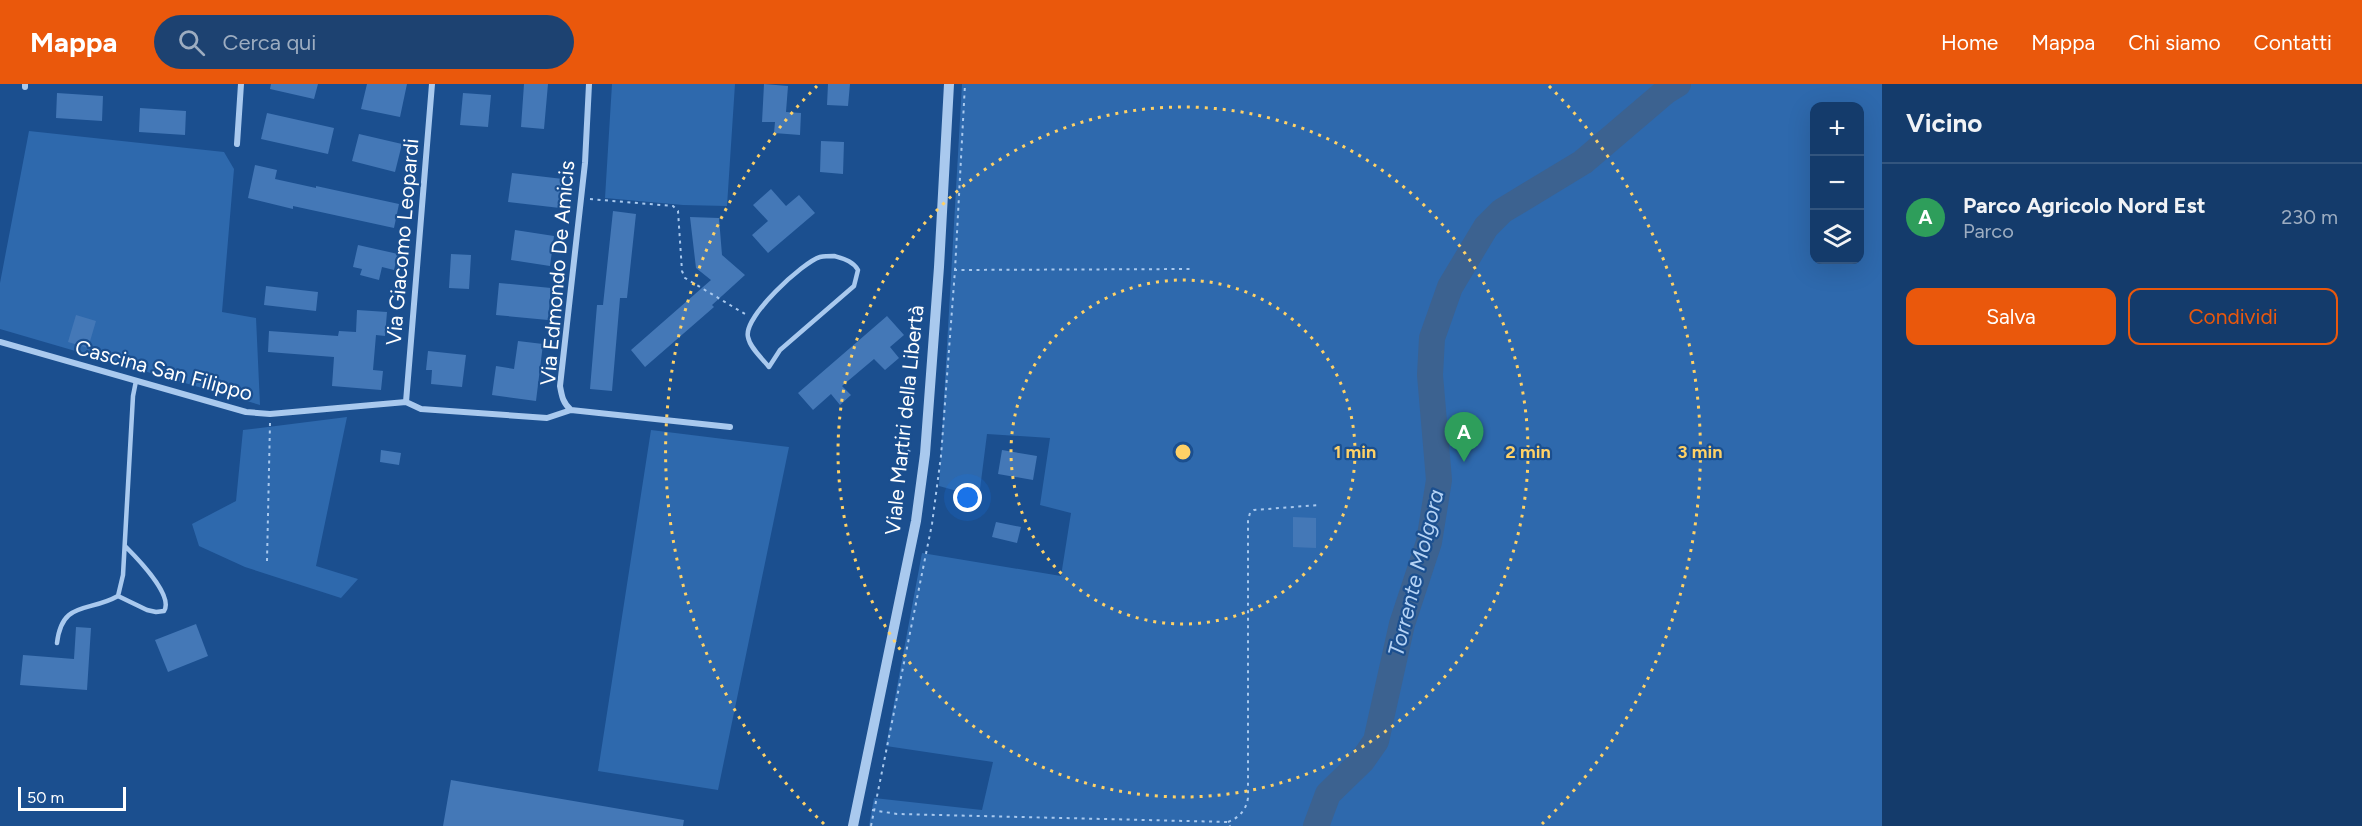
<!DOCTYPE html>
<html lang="it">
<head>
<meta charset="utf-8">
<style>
  :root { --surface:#143b6b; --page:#1d4271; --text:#f1f3f6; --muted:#9dadc1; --line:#33557e; --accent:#ea580c }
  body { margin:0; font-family:Figtree,sans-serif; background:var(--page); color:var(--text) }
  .controls { position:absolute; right:18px; top:18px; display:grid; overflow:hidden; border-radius:12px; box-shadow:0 6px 24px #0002 }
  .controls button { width:54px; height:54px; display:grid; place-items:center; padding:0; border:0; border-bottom:2px solid var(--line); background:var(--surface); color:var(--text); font:30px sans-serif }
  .scale { position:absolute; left:18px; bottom:15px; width:108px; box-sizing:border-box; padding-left:6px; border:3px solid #fff; border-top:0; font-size:16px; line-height:21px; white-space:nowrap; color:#fff; -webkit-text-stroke:4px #1b4f8f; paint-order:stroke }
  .you { position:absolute; left:968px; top:414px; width:21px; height:21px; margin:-15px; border:4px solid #fff; border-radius:50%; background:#1a73e8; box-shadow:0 0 0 9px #1a73e833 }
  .badge { display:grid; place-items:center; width:39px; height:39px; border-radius:50%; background:var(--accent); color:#fff; font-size:20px; font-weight:700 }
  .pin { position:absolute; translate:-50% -50px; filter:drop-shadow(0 2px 3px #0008) }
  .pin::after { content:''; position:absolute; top:32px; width:21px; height:18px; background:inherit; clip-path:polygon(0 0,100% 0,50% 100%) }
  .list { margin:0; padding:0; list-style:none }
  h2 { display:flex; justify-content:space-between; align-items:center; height:78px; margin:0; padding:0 24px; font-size:26px }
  h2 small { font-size:20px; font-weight:400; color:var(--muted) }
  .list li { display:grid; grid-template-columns:39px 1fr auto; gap:18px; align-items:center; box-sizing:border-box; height:108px; padding:0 24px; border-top:2px solid var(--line) }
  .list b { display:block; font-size:22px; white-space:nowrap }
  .list p { margin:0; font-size:20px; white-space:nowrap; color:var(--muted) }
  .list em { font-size:20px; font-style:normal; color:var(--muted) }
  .actions { display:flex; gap:12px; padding:18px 24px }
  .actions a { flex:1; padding:14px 0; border:2px solid var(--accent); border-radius:12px; text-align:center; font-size:21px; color:var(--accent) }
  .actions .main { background:var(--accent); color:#fff }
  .icon { flex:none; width:33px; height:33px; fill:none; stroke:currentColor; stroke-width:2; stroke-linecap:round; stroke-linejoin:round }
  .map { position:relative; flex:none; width:1882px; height:742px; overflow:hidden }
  header { display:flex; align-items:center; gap:36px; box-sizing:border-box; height:84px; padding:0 30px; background:var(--accent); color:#fff }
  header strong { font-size:28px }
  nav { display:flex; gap:33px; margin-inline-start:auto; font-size:21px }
  .search { width:420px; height:54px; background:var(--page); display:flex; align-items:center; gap:15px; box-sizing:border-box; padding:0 21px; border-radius:33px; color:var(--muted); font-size:22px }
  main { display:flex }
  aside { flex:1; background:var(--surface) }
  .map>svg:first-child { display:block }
  .green { fill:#2e69ad; fill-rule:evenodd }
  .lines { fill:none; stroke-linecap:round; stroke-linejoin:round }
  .river { stroke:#3c6290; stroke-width:26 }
  .building { fill:#4478b7 }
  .path { stroke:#a9c9ee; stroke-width:2; stroke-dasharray:3 4.5; stroke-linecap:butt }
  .service { stroke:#a9c9ee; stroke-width:4.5 }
  .minor { stroke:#a9c9ee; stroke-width:6 }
  .tertiary { stroke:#a9c9ee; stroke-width:10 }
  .ring { fill:none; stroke:#ffd166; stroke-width:3; stroke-dasharray:3 6 }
  .labels { text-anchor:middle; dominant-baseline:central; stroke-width:4.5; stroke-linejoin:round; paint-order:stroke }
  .street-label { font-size:21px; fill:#fff; stroke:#1b4f8f }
  .water-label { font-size:22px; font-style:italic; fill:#b5d3f5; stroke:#1b4f8f }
  .centre { fill:#ffd166; stroke:#1b4f8f; stroke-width:3 }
  .ring-label { font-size:18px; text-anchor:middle; font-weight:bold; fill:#ffd166; stroke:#1b4f8f; stroke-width:4.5; stroke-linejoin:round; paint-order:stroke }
</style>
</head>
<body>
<header>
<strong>Mappa</strong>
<div class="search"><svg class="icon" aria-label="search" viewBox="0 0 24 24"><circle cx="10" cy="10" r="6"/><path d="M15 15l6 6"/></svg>Cerca qui</div>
<nav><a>Home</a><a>Mappa</a><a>Chi siamo</a><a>Contatti</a></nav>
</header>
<main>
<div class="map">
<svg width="1882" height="742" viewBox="0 0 1882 742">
  <rect width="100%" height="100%" fill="#1b4f8f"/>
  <path class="green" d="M612 0H735L727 122 683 121 605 114Z
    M962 0H1882V742H869L874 714 982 726 993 678 886 662 922 469 1061 492 1071 429 1040 421 1050 354 987 350 979 413 939 402ZM1814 22H1860V176H1814Z
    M29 47 224 68 234 85 222 228 256 234 260 321 0 245V199Z
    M347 333 316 482 358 495 341 514 245 483 199 462 192 440 236 417 243 346Z
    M651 346 789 363 718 706 598 687Z"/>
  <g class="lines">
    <path class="river" d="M1316 742 1328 710 1362 677 1376 657 1402 540 1429 458 1439 396 1430 291 1432 254 1450 203 1486 143 1502 127 1583 78 1665 8 1678 0"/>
  </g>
  <path class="building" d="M271 0H318L314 15 270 5Z
    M367 0H407L400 33 361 25Z
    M524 0H548L544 45 521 43Z
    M764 0 788 2 786 28 801 29 800 51 774 49 775 38H762Z
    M828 0H850L848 22 827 21Z
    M57 9 103 12 102 37 56 34Z
    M463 9 491 11 488 43 460 41Z
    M140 24 186 27 185 51 139 48Z
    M267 29 334 44 328 70 261 55Z
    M359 50 402 60 395 88 352 77Z
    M821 57 844 58 843 90 820 88Z
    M255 81 277 86 275 95 316 104V102L399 120 394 144 293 122V125L248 114Z
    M512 89 563 95 560 124 508 118Z
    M771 105 786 122 799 111 815 129 768 169 752 151 768 137 753 121Z
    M613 127 636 130 627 214H620L612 307 590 305 597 221H603Z
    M690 133 719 134 722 171 745 191 712 221 714 223 645 283 631 266 711 196 696 184Z
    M515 146 554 152 550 182 511 176Z
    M358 161 398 170 394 186 382 183 379 196 360 191 362 185 353 183Z
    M451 170 471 171 469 205 449 204Z
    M499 199 551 204 548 236 496 231Z
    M266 202 318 208 316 227 264 221Z
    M357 226 387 228 385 252 376 251 373 286 383 287 381 306 332 302 334 273 268 268 269 247 338 252 339 247 356 248Z
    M76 231 96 237 88 264 68 258Z
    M887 232 904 251 890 263 899 274 885 286 874 275 842 302 851 311 840 321 831 310 813 326 798 309Z
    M518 257 543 260 536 317 492 311 496 282 514 285Z
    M428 267 466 271 462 303 431 300 432 286H426Z
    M381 366 401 369 399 381 380 378Z
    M1002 366 1037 372 1033 396 998 390Z
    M1293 433 1316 434V464L1293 463Z
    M996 438 1021 443 1017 459 992 453Z
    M196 540 208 572 168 588 155 556Z
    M76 543 91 544 87 606 20 601 23 571 74 575Z
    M451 696 684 736 683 742H443Z"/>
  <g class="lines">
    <path class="path" d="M590 115 673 122 678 127 682 187 685 194 745 230
      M954 186 1194 185
      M894 360 913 369
      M267 477 270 339
      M872 726 897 730 1228 738 1230 742
      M1228 738C1240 733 1246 726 1248 714V436L1250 429 1254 426 1319 421
      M871 742 932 440 941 372 955 186 965 0"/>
    <path class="service" d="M834 172C844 175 853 177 858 186L854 202 780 266 769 283C762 274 750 264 748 253 743 233 803 178 820 173 825 172 830 172 834 172Z
      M118 512 147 526 156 528 164 527C174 512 137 474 126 463
      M57 559C62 516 88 529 118 512L123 491 133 312 136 297"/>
    <path class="minor" d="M589 0 585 79 560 302C562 313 563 319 571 326L730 343
      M25 3V0
      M237 60 241 0
      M0 258 246 328 270 330 406 318 421 325 547 334 571 326
      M406 318 432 0"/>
    <path class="tertiary" d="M853 742 916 437 925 370 939 183 949 0"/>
  </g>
  <g class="ring">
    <circle cx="1183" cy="368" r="172"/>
    <circle cx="1183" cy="368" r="345"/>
    <path d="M824 740A517 517 0 0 1 817 2M1549 2A517 517 0 0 1 1542 740"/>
  </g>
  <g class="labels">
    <g class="street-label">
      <text transform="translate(402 158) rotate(-85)">Via Giacomo Leopardi</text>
      <text transform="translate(557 189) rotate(-85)">Via Edmondo De Amicis</text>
      <text transform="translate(164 286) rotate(15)">Cascina San Filippo</text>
      <text transform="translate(904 336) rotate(-84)">Viale Martiri della Libertà</text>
    </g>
    <g class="water-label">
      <text transform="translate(1416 489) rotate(-76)">Torrente Molgora</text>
    </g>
  </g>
  <circle cx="1183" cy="368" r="9" class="centre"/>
  <g class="ring-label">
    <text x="1355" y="374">1 min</text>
    <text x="1528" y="374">2 min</text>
    <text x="1700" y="374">3 min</text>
  </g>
</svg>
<div class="controls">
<button>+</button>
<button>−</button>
<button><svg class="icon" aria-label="layers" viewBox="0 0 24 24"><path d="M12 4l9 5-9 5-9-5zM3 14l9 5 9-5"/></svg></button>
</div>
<div class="scale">50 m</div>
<div class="you"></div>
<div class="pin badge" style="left:1464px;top:378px;background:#2e9e5b">A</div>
</div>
<aside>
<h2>Vicino<small></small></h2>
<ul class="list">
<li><span class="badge" style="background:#2e9e5b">A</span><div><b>Parco Agricolo Nord Est</b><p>Parco</p></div><em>230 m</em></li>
</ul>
<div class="actions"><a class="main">Salva</a><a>Condividi</a></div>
</aside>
</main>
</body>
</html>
